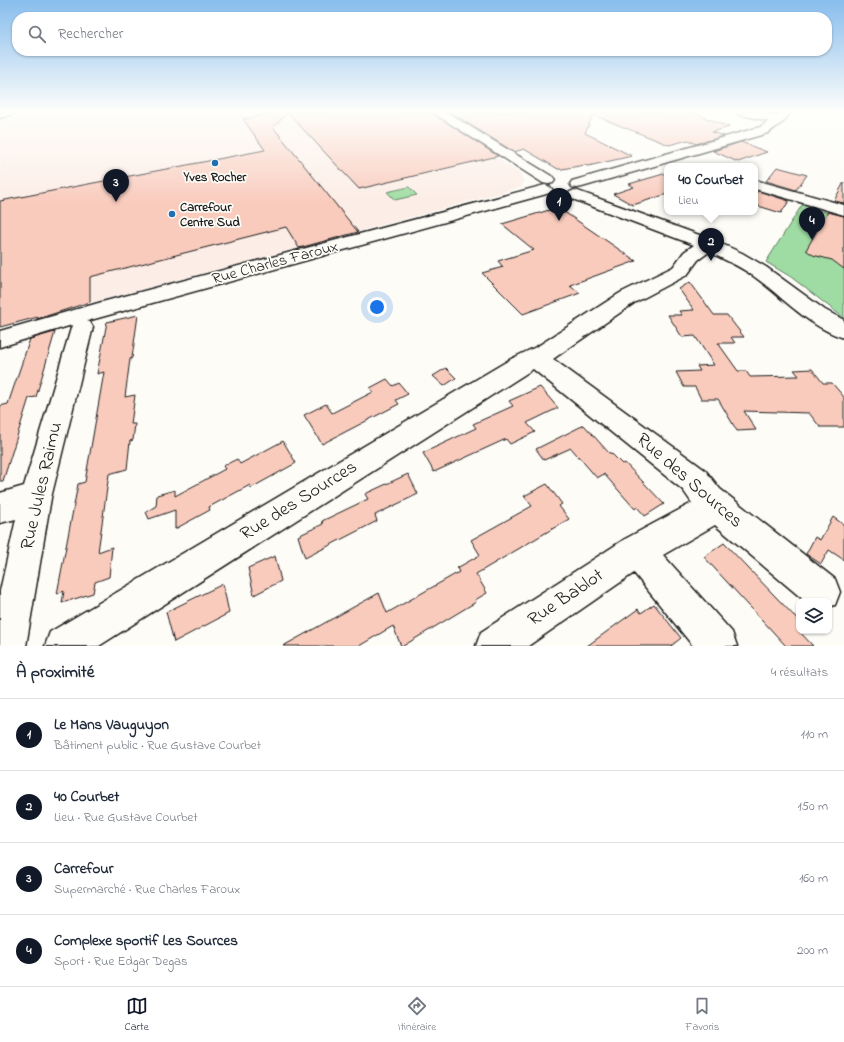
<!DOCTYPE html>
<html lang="fr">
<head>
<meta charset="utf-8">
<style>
  :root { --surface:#fff; --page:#f2f2f3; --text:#1f2937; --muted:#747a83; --line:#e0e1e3; --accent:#111827 }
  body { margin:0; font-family:"Indie Flower",sans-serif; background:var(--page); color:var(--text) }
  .controls { position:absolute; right:12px; bottom:12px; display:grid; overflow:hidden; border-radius:8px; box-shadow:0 1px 3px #0004 }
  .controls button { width:36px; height:36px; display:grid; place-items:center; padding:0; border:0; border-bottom:1px solid var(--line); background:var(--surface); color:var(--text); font:20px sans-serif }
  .you { position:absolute; left:377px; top:307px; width:14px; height:14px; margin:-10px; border:3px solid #fff; border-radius:50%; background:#1a73e8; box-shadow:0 0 0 6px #1a73e833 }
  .badge { display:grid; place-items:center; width:26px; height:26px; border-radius:50%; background:var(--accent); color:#fff; font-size:13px; font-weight:700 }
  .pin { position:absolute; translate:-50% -33px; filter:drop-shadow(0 1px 2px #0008) }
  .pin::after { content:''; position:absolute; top:21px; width:14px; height:12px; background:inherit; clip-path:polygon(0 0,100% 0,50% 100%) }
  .popup { position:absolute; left:664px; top:163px; width:94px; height:52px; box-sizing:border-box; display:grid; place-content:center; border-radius:8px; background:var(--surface); filter:drop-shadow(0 1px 3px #0005); font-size:13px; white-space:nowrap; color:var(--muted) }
  .popup b { font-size:15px; color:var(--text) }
  .popup::after { content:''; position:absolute; left:50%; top:100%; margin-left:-8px; border:8px solid transparent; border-top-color:var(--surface) }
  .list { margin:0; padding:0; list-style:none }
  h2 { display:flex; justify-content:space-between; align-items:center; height:52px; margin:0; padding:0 16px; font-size:17px }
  h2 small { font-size:13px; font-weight:400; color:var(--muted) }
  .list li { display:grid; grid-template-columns:26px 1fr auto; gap:12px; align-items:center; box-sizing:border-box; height:72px; padding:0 16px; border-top:1px solid var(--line) }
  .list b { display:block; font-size:15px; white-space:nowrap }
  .list p { margin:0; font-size:13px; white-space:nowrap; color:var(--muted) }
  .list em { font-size:13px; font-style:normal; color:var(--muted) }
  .icon { flex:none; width:22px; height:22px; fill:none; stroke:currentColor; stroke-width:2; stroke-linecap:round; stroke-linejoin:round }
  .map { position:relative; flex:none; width:844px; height:646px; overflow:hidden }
  .search { position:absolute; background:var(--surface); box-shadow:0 1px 3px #0004; left:12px; right:12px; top:12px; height:44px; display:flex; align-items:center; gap:10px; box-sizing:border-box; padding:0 14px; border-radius:16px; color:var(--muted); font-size:15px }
  .sheet { height:340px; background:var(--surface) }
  nav { display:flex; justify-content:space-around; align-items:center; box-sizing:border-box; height:56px; border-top:1px solid var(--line); background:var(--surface); font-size:11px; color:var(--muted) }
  nav a { display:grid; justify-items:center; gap:2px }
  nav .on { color:var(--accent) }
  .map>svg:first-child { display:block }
  .built { fill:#fcede6 }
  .green { fill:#9fdca3; stroke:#5e7c60 }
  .building { fill:#f9cbbd; stroke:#1c1c1c }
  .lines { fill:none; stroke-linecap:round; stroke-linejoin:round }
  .minor-casing { stroke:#1c1c1c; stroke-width:3 }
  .minor { fill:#fdfcf7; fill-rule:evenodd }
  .poi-dot { fill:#1f6fb2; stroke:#fdfcf7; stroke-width:1.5 }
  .labels { text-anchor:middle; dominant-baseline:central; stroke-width:3.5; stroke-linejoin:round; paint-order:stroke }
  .far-poi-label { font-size:13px; font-weight:bold; fill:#1c1c1c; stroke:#fdfcf7 }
  .street-label { font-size:16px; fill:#1c1c1c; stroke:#fdfcf7 }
  .near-street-label { font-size:19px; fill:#1c1c1c; stroke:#fdfcf7 }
</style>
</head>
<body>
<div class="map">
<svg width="844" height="646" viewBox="0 0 844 646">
  <rect width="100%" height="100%" fill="#fdfcf7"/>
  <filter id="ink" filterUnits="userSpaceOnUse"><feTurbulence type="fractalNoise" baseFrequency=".025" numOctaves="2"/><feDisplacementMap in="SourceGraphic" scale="8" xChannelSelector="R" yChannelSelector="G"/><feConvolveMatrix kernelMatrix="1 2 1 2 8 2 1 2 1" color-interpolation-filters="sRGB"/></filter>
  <g filter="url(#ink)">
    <path class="built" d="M0 112H429L521 174 523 181 522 187 299 248 0 327Z"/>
    <path class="green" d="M409 187 417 195 395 200 387 192Z
      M802 205 844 218V318L791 277 766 262Z"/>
    <path class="building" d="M280 112H431L498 156 359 189 288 113 273 127 358 232 299 248 286 227 90 277V302L37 319 38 317 0 327V201L265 150 243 119Z
      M450 112H691L729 127 712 132 724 136 696 144 688 140 669 145 593 115 585 133 632 156 588 166 585 165 562 169H558L524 149 514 152Z
      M741 142 767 152 738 162 713 151Z
      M777 167 807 175 796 190 766 181Z
      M667 173V194L633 205 613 194 634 187 629 184Z
      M844 182V203L834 201Z
      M758 191 789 201 781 213 755 205V195Z
      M556 208 560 209 636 261 570 285 580 293 523 314 482 273 503 267 498 261 534 250 502 224Z
      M828 212 844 216V269L832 260 813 255 806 250Z
      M690 282 714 315H727L744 337H731L735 343H718L738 371H746L750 377 799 376 794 370 812 369 823 383H832L844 397V427H820L809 413 744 411 756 430 737 431 718 399H701L695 387H684L676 372 700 371 697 366 714 365 695 336 682 337 668 315H682L679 311 694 310 679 289Z
      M138 315 132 358 130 359 125 397 135 395 131 424H135L133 440 130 441 127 469 109 474 98 552 112 547 109 577 95 582 93 593 62 603 64 591 57 594 78 484 85 482 104 372 97 374 107 322Z
      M55 332 36 397 29 398 3 481H0V406L8 404 30 339Z
      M446 368 456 378 444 386 433 376Z
      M387 379 393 386 399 383 408 394 396 400 399 404 322 444 304 415 326 404 332 413 373 392 370 388Z
      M540 387 558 408 527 423 535 432 510 444 506 439 434 472 423 453 476 428 473 424 513 406 509 401Z
      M584 425 609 453H611L622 464 625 463 664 504 645 516 637 507 635 509 604 474 597 478 571 448 544 460 536 449Z
      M283 441 296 463 251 488 250 485 209 507 210 510 175 529V510L149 519 146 512 156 506 157 495 175 490V496L225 469 223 466 237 459 240 464Z
      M408 474 418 494 375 515 377 521 305 558 298 536 323 524 322 521 368 499 365 494Z
      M547 484 562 504 559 506 569 519 476 574 487 593 475 600 476 602 403 646H401L393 626 359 646H283L379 593 387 613 459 572 457 568 480 555 471 540 532 506 524 496Z
      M833 517 844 525V560L829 550 821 564 806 554 815 537 820 540Z
      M724 543 799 621V631L813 646H786L704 557Z
      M275 556 281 581 254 595 248 568Z
      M223 584 229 613 174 642 166 612Z
      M654 604 681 638 671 646H587L638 609 641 613Z"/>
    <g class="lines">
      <g class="minor-casing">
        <path id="minor" d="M0 112H14L13 114 0 118Z
          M432 112H446L553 177 555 180 553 183 548 184 543 183Z
          M736 112H759L776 116 779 112H791L783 122 768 133 582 187 577 188 572 187 570 184 572 181 760 127 769 121 737 114Z
          M755 180 844 205V215L755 189Z
          M545 185 550 187 553 190 550 193 87 321 90 322 93 327 51 498 26 646H0V591L16 519 0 523V493L24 486 72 325 0 347V331L102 302Z
          M575 190 713 240 742 253 766 267 825 310 844 320V338C808 327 782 296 752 275 739 266 723 259 709 252L698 260 687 275 634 303 553 359 705 470 720 489 835 579 840 592 835 605 829 607V601H805L715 525 663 555 732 632 737 646H693L634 573 528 646H476L481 632 625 539 692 503 683 490 533 369 99 646H45L50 632 511 359 538 346 620 293 673 267 684 252 694 245 570 198 567 195 570 192Z"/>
      </g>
      <use href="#minor" class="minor"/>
    </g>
  </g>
  <linearGradient id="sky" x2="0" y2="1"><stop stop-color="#87bded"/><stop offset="0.55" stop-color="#fefefb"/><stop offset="1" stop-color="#fefefb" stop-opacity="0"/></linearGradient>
  <rect width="844" height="203" fill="url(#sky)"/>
  <g class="poi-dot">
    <circle cx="215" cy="163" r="4"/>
    <circle cx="172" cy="214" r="4"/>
  </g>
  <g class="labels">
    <g class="far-poi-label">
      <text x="215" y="177">Yves Rocher</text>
      <text x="180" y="207" text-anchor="start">Carrefour<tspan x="180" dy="15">Centre Sud</tspan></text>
    </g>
    <g class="street-label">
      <text transform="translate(275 263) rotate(-15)">Rue Charles Faroux</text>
    </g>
    <g class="near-street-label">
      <text transform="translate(689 481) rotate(41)">Rue des Sources</text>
      <text transform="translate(42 486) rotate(-77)">Rue Jules Raimu</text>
      <text transform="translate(299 501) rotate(-32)">Rue des Sources</text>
      <text transform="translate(566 598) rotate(-34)">Rue Bablot</text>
    </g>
  </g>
</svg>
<div class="controls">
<button><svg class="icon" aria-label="layers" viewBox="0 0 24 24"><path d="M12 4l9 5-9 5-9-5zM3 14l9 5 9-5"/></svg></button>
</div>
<div class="you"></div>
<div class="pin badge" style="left:559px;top:221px">1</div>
<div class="pin badge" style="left:711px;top:261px">2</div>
<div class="popup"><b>40 Courbet</b>Lieu</div>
<div class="pin badge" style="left:116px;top:202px">3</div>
<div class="pin badge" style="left:812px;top:240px">4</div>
<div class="search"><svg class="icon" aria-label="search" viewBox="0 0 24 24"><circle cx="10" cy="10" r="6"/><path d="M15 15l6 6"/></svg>Rechercher</div>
</div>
<section class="sheet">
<h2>À proximité<small>4 résultats</small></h2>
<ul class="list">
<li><span class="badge">1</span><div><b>Le Mans Vauguyon</b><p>Bâtiment public · Rue Gustave Courbet</p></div><em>110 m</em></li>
<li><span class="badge">2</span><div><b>40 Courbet</b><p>Lieu · Rue Gustave Courbet</p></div><em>150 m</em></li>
<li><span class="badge">3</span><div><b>Carrefour</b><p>Supermarché · Rue Charles Faroux</p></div><em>160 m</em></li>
<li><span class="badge">4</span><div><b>Complexe sportif Les Sources</b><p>Sport · Rue Edgar Degas</p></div><em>200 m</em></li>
</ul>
</section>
<nav>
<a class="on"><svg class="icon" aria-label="map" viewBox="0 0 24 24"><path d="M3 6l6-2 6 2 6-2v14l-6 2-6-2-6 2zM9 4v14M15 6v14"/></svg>Carte</a>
<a><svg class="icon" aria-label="directions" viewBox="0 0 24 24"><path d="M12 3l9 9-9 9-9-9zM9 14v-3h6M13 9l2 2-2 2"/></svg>Itinéraire</a>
<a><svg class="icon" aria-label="saved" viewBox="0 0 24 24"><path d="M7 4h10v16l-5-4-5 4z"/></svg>Favoris</a>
</nav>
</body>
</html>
